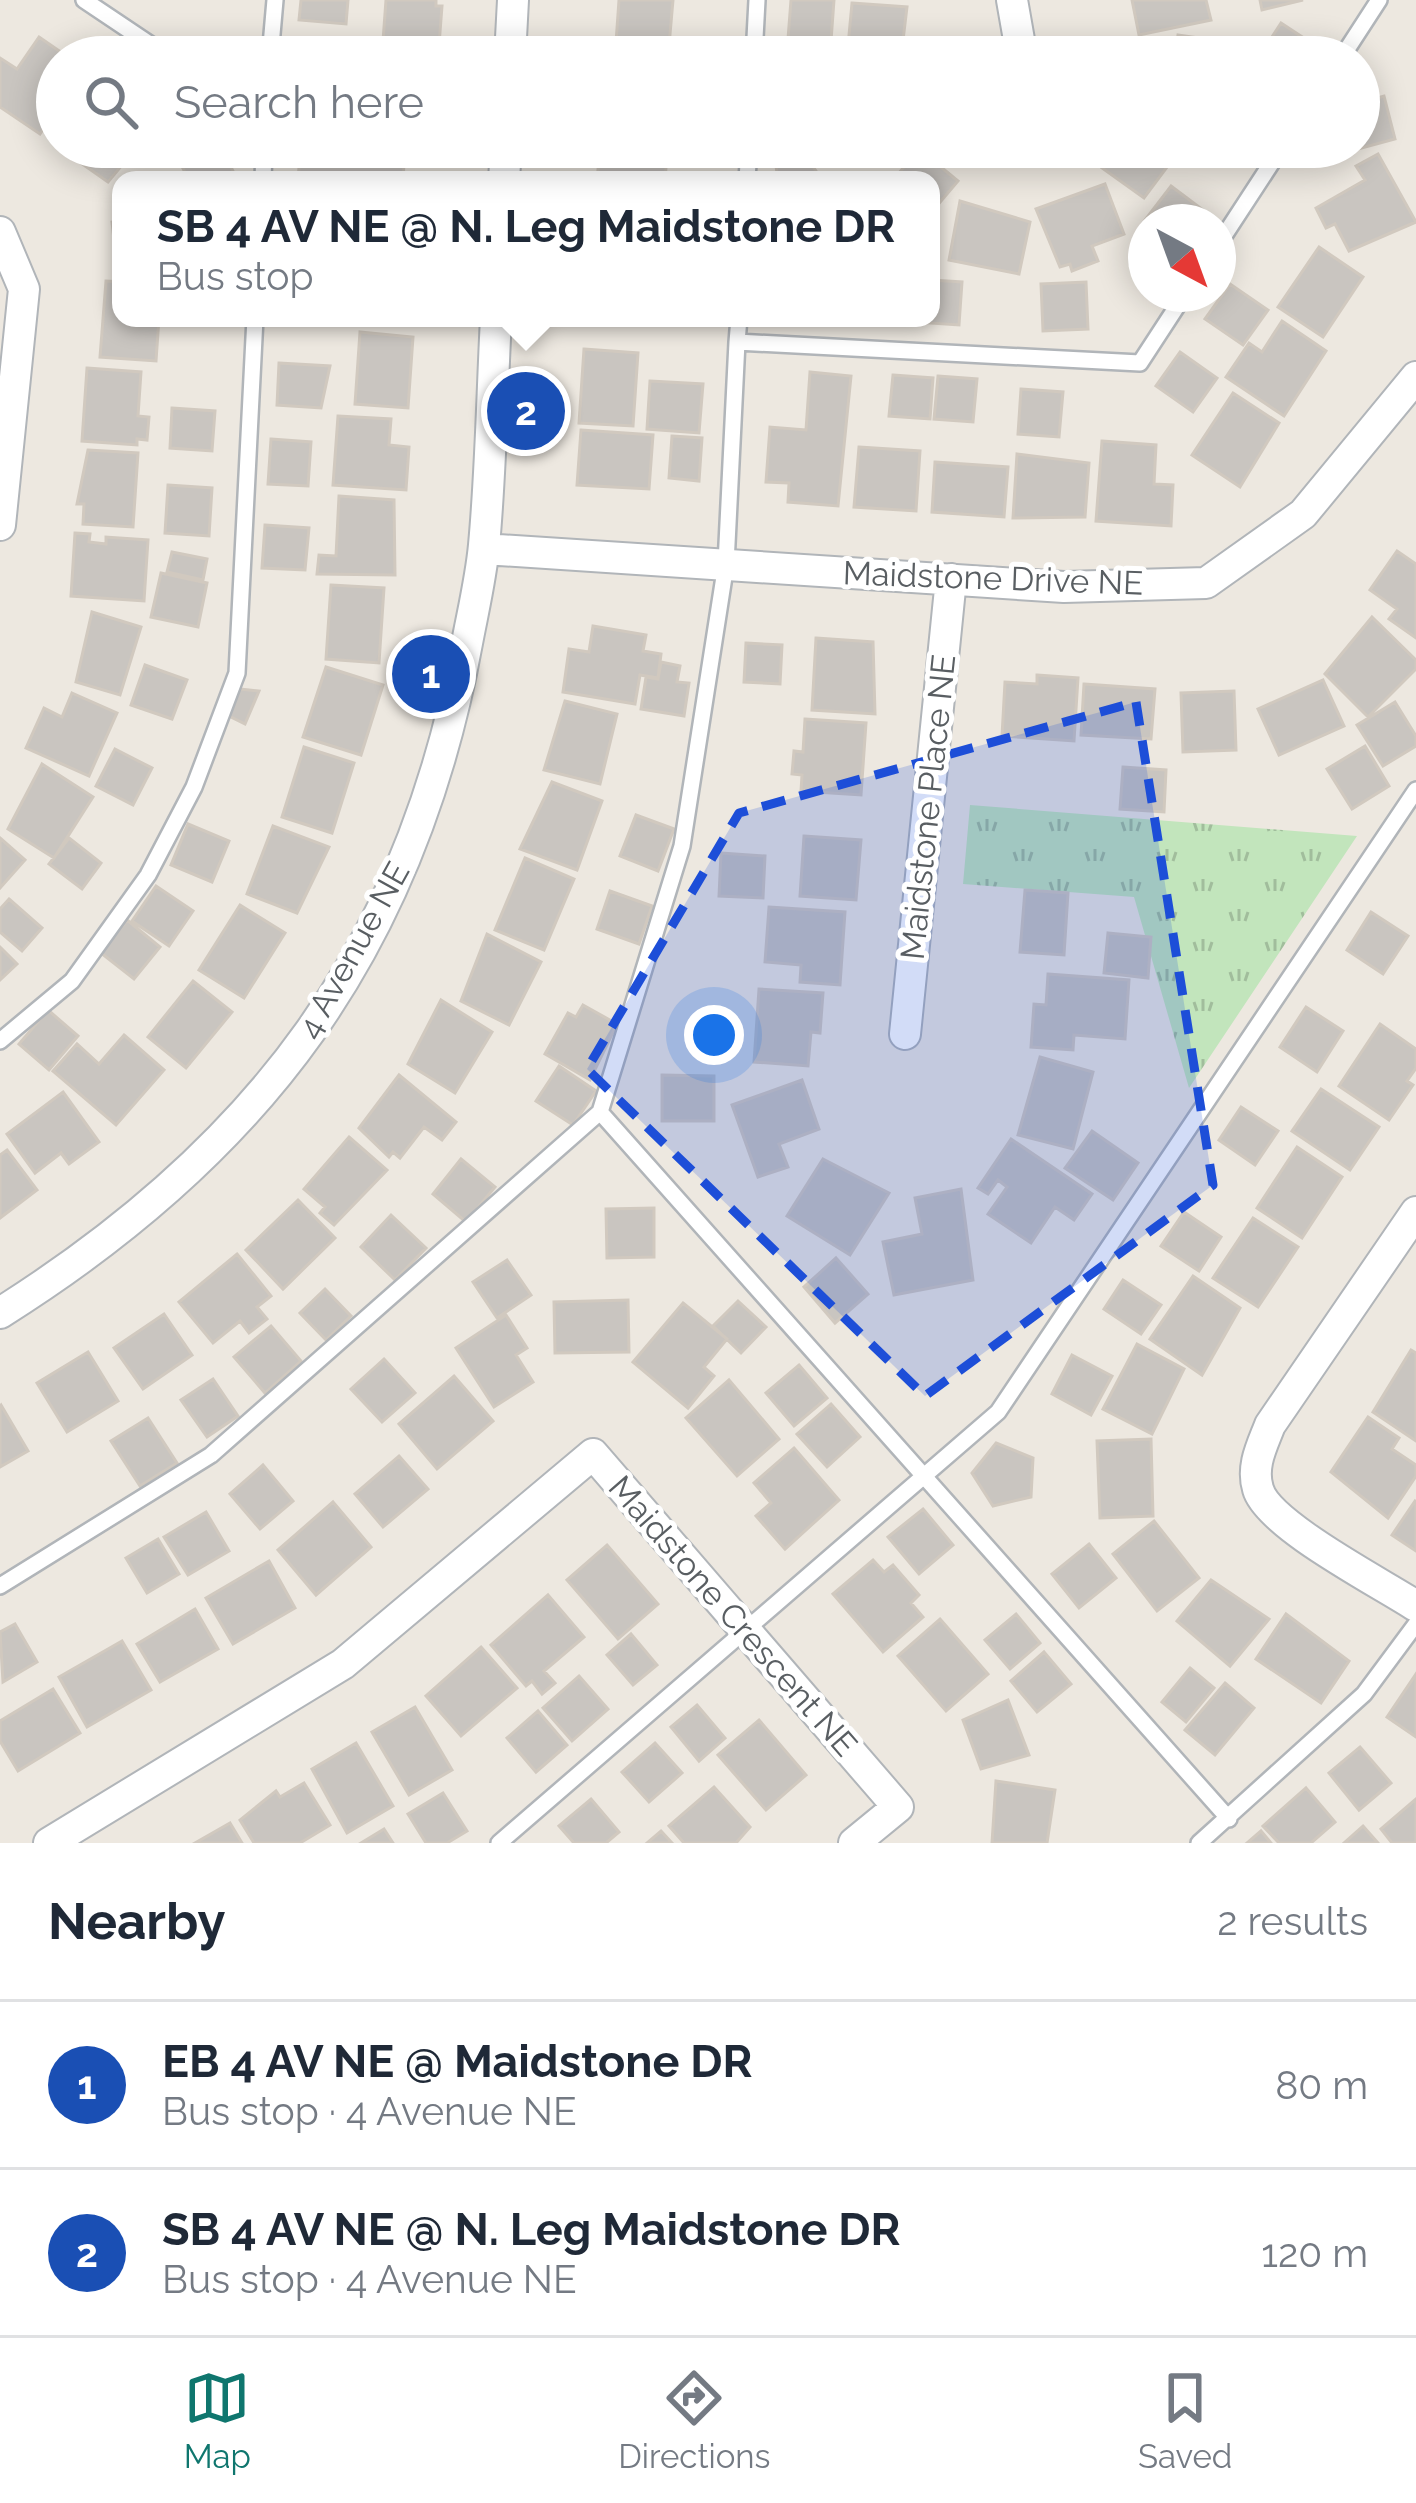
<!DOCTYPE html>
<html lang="en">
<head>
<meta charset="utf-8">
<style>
  :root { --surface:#fff; --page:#f2f2f3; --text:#1f2937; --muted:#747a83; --line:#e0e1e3; --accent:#0f766e }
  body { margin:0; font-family:Raleway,sans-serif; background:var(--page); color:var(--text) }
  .compass { position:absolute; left:1128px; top:204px; width:108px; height:108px; border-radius:50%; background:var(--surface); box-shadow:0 6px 30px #0003; rotate:139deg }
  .you { position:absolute; left:714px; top:1035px; width:42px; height:42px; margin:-30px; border:9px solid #fff; border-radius:50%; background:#1a73e8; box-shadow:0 0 0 18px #1a73e833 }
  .badge { display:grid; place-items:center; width:78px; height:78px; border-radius:50%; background:var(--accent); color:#fff; font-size:39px; font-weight:700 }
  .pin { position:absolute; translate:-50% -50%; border:6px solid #fff; box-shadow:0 3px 12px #0006 }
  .popup { position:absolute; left:112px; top:171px; width:828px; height:156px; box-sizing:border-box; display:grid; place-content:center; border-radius:24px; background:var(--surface); filter:drop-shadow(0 3px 9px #0005); font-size:39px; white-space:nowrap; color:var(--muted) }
  .popup b { font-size:45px; color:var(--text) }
  .popup::after { content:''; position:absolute; left:50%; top:100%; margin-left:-24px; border:24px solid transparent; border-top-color:var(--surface) }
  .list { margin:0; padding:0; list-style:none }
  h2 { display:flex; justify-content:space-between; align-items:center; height:156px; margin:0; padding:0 48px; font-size:51px }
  h2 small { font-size:39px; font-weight:400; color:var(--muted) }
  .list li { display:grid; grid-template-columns:78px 1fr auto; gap:36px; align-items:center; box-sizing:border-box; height:168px; padding:0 48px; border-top:3px solid var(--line) }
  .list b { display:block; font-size:45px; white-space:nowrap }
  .list p { margin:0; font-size:39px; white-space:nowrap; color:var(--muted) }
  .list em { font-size:39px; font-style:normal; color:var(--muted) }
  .icon { flex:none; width:66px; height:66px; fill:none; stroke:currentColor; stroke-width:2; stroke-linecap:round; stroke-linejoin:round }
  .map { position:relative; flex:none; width:1416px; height:1843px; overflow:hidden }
  .search { position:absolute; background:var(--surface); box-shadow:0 6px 30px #0003; left:36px; right:36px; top:36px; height:132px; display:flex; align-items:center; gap:30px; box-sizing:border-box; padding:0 42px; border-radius:66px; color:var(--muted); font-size:45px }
  .sheet { height:492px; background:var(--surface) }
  nav { display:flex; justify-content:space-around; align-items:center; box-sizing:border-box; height:168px; border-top:3px solid var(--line); background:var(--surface); font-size:33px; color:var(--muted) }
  nav a { display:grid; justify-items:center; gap:6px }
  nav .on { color:var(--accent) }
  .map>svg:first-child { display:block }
  .grass { fill:url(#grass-tufts) }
  .building { fill:#c9c5c0; stroke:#d1c9bf; stroke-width:3 }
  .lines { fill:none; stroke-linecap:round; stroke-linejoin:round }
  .lane-casing { stroke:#b1b5b9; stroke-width:20 }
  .street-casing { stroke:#b1b5b9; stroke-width:34 }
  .lane { stroke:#fff; stroke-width:15 }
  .street { stroke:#fff; stroke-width:30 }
  .marked { fill:#1d4ed8; fill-opacity:0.2; stroke:#1d4ed8; stroke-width:9; stroke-dasharray:24 15; stroke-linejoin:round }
  .labels { text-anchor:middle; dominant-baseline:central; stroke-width:10; stroke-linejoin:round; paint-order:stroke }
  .street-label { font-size:33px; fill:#595e62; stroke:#fff }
</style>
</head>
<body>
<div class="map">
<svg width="1416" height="1843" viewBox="0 0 1416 1843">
  <defs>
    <pattern id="grass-tufts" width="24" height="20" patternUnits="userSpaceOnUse" patternTransform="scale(3)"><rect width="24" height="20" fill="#c2e5bc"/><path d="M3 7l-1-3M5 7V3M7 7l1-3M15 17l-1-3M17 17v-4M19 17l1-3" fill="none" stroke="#a1bd9c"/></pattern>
  </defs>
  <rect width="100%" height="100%" fill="#ede8e0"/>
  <path class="grass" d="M970 805 1357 836 1189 1088 1134 897 963 884Z"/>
  <path class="building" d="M301 0H348L346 24 299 20Z
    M386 0H436V6H442L439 45 383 41Z
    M619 0H673L668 57H615Z
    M791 0H834L831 41 788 39Z
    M1132 0H1206L1211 20 1139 35Z
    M1260 0H1303L1262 10Z
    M852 3 907 7 901 57H847Z
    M1281 23 1319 48 1313 57H1259Z
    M1178 35 1233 43 1231 57H1175Z
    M39 37 68 57H57V109L40 134 0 107V58L17 69Z
    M299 43 342 46 341 57H298Z
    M380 51 437 55 380 57Z
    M1384 96 1395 139 1354 150 1359 147V103Z
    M58 147H137L108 182Z
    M191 147H221L235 175 225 180H189L176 155Z
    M361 147H405L403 180H298L300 155 361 159Z
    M685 147H726L725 152 685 149Z
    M849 147H896L897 150 857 166Z
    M1117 147H1182L1144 198 1102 168Z
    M600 149 667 155 665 180H597Z
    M919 149 958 181 931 213V180H893Z
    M802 150 822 180H778L776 166Z
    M1378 154 1416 222 1349 251 1335 224 1326 228 1316 208 1365 180 1356 166Z
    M1105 184 1124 234 1092 246 1098 261 1072 271 1070 264 1060 267 1036 209Z
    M1171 186 1207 213 1200 222H1146V227L1142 224Z
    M960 201 1030 222 1019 274 949 260Z
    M121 221V265L117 266 112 222Z
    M1319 247 1363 277 1323 337 1278 307Z
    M931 280 962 282 959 325 916 322 931 318Z
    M106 281 121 282V318H159L156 361 100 357Z
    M1086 282 1088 329 1043 331 1041 284Z
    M1230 284 1268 310 1243 345 1205 319Z
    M182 318H223V323Z
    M1282 321 1326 351 1284 416 1226 377 1249 343 1262 352Z
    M360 332 413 337 408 408 355 404Z
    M584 349 638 353 633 426 579 423Z
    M1180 352 1217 378 1193 412 1156 386Z
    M279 363 330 366 321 408 277 405Z
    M87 368 141 372 138 416 149 417 147 440 137 439V445L82 441Z
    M810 372 851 376 838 506 788 502 789 483 766 482 770 427 806 430Z
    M893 375 933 378 930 419 889 416Z
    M938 376 977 379 973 422 934 419Z
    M650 381 703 384 699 433 647 429Z
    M1021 389 1063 392 1059 437 1018 434Z
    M1233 393 1279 423 1240 487 1192 455Z
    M172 408 215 411 212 451 170 448Z
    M338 416 391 419 389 445 409 447 406 490 333 485Z
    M581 430 653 435 649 489 577 485Z
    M672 436 702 438 699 481 669 478Z
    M271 439 311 442 308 486 268 484Z
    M1102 441 1156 445 1154 484 1173 485 1171 526 1096 521Z
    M859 447 920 451 916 511 854 507Z
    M88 450 138 453 133 527 83 524 84 504H77Z
    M1017 454 1089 463 1085 517 1013 518Z
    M935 462 1008 467 1004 517 932 512Z
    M168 485 212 488 209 536 165 533Z
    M339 496 394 500 395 575 317 574 319 555 336 556Z
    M265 525 309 528 305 570 262 568Z
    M75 533 90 534 89 542 106 544V537L148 540 144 601 71 596Z
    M1397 551 1416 564V638L1389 619 1397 609 1370 590Z
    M172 552 207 559 203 580 167 572Z
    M161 573 207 583 198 627 151 617Z
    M331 585 384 588 379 663 326 659Z
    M92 612 141 627 120 695 76 682Z
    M1372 617 1416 660V669L1368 717 1325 674Z
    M593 626 646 635 643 651 661 654 658 678 640 675 635 704 563 692 569 649 589 652Z
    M816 638 873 642 875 714 812 710Z
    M746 643 782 645 780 684 744 682Z
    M661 662 680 666 677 682 689 683 684 716 641 709 646 677 658 679Z
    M145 665 187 680 172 719 131 705Z
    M326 667 383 685 361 755 303 737Z
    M1037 675 1078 678 1074 741 1002 736 1005 682 1037 684Z
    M1323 680 1344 726 1279 755 1258 709Z
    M1084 684 1155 689 1151 739 1081 735Z
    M240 689 259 691 245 724 229 716Z
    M1234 691 1236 750 1183 752 1181 693Z
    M72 693 117 713 89 776 26 748 44 708 62 717Z
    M565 701 617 714 600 784 544 770Z
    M1395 702 1416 736V746L1383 766 1357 725Z
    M805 719 866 723 861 795 801 791 802 775 792 774 794 751 803 752Z
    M1365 746 1389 786 1352 809 1327 769Z
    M304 747 354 763 332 833 282 817Z
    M115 749 152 768 133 805 96 786Z
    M42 764 93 797 54 858 8 829Z
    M1123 767 1166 770 1164 812 1120 809Z
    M552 782 602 801 577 870 520 849Z
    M636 815 674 829 658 871 620 856Z
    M188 824 229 841 212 882 171 865Z
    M273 826 329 847 297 913 247 894Z
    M804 836 861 840 856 900 800 896Z
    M0 838 25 860 0 888Z
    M69 838 101 863 82 889 49 864Z
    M721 853 765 856 763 898 719 896Z
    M525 858 574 879 544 950 495 930Z
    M156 886 193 911 169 946 132 921Z
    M1025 890 1068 893 1064 955 1020 952Z
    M610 891 652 906 639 944 597 929Z
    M9 899 42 928 22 951 0 932V909Z
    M240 905 285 933 244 998 199 970Z
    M769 907 845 912 840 985 800 982 801 965 765 962Z
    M1371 912 1408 936 1383 974 1347 950Z
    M127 920 160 947 134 979 101 953Z
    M1108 933 1151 937 1148 978 1104 973Z
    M487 934 541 962 509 1025 461 1001Z
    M0 947 17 964 0 980Z
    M1048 974 1129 980 1125 1039 1074 1035 1073 1050 1031 1047 1034 1004 1046 1005Z
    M193 981 232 1012 186 1068 148 1037Z
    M759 989 823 993 820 1033 811 1032 808 1066 754 1062Z
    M441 1000 492 1032 455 1093 408 1064Z
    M583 1005 617 1024 590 1080 545 1054 568 1013 576 1017Z
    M1306 1007 1343 1031 1317 1072 1280 1047Z
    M48 1010 78 1036 49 1070 19 1044Z
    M1380 1024 1416 1049V1068L1407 1081 1413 1085 1389 1120 1339 1086Z
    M124 1035 164 1070 116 1125 53 1071 77 1044 99 1064Z
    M1040 1057 1093 1072 1073 1149 1018 1135Z
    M559 1066 596 1091 573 1125 536 1101Z
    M399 1075 456 1122 442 1140 424 1127 400 1158 393 1152 389 1157 359 1128Z
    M662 1075 714 1076V1121H662Z
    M802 1080 819 1129 779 1144 788 1167 758 1177 732 1105Z
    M1321 1089 1379 1127 1350 1170 1292 1131Z
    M63 1092 99 1142 69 1164 61 1153 35 1173 7 1134Z
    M1241 1107 1278 1131 1255 1165 1219 1140Z
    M1092 1131 1138 1163 1113 1200 1065 1168Z
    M349 1137 387 1170 334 1225 320 1213 325 1207 304 1189Z
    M1011 1139 1092 1194 1074 1220 1055 1207 1031 1243 988 1214 1007 1187 998 1180 988 1194 978 1188Z
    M1297 1147 1342 1177 1302 1238 1257 1208Z
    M7 1150 37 1190 0 1218V1155Z
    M461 1159 495 1187 466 1222 433 1194Z
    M823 1159 889 1193 850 1255 787 1216Z
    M961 1189 973 1280 894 1295 883 1242 922 1234 915 1198Z
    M298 1200 335 1238 283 1289 246 1250Z
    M654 1208V1257L607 1258 606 1209Z
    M1184 1212 1221 1237 1199 1271 1161 1246Z
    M391 1215 426 1248 395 1280 361 1247Z
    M1253 1218 1298 1247 1258 1307 1213 1278Z
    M237 1254 271 1296 257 1307 267 1319 249 1333 240 1321 213 1343 179 1302Z
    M836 1258 868 1294 835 1323 804 1287Z
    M507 1260 531 1295 497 1318 473 1282Z
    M1193 1276 1240 1308 1202 1375 1150 1339Z
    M1123 1280 1161 1305 1141 1334 1104 1309Z
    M325 1289 351 1316 326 1340 300 1313Z
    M628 1300 629 1352 555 1353 554 1302Z
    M738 1301 766 1327 741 1353 713 1326Z
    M683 1303 727 1339 704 1367 714 1376 688 1408 633 1362Z
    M164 1314 192 1355 143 1389 114 1348Z
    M506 1315 527 1348 516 1355 533 1382 494 1407 456 1348Z
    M271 1326 301 1361 265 1393 234 1357Z
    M1137 1344 1184 1369 1152 1434 1103 1409Z
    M1411 1350 1416 1353V1441L1373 1412Z
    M88 1352 118 1401 67 1432 37 1383Z
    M1072 1355 1112 1376 1091 1415 1052 1394Z
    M384 1359 415 1393 382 1422 351 1389Z
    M799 1365 827 1398 794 1426 766 1393Z
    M454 1376 493 1421 437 1469 399 1424Z
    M213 1379 238 1416 207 1437 181 1400Z
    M729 1380 779 1439 737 1476 686 1418Z
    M831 1404 860 1437 827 1467 797 1434Z
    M1 1405 28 1451 0 1467V1406Z
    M1368 1417 1399 1438 1392 1449 1416 1465V1476L1388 1518 1331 1472Z
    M148 1418 177 1463 140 1486 111 1441Z
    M1151 1439 1153 1516 1100 1518 1097 1441Z
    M996 1443 1033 1458 1031 1497 993 1506 972 1473Z
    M794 1448 839 1500 785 1549 756 1516 771 1503 754 1483Z
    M399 1456 428 1489 383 1527 355 1494Z
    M263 1465 293 1501 260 1529 230 1494Z
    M1415 1501 1416 1502V1551L1392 1535Z
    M333 1502 371 1547 316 1595 278 1550Z
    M923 1509 953 1545 919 1574 888 1537Z
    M206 1512 229 1551 188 1575 164 1537Z
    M1154 1521 1199 1578 1157 1611 1113 1554Z
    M158 1539 179 1574 147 1593 126 1558Z
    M1089 1544 1116 1578 1079 1608 1052 1574Z
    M607 1545 658 1604 618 1639 567 1580Z
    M873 1560 884 1572 893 1565 919 1595 911 1603 923 1617 883 1652 833 1594Z
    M269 1561 295 1608 233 1644 206 1598Z
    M1211 1580 1269 1619 1230 1666 1177 1621Z
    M548 1595 584 1637 544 1671 555 1683 542 1694 532 1681 526 1686 491 1645Z
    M195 1609 218 1649 160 1682 137 1644Z
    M1016 1614 1040 1643 1010 1669 985 1640Z
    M1286 1614 1349 1661 1321 1703 1256 1659Z
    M940 1619 988 1674 946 1711 898 1656Z
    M15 1624 37 1662 3 1682 0 1632Z
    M631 1634 657 1665 633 1685 607 1655Z
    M122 1641 151 1690 87 1727 59 1677Z
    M481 1647 517 1688 461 1736 426 1696Z
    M1044 1652 1071 1684 1037 1712 1011 1681Z
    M1190 1668 1214 1688 1186 1722 1162 1702Z
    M1416 1674V1737L1387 1717Z
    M579 1676 608 1709 572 1741 543 1708Z
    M1225 1683 1254 1708 1215 1755 1185 1730Z
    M53 1689 80 1733 18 1771 0 1741V1721Z
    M1008 1700 1029 1755 981 1769 963 1720Z
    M697 1705 725 1738 699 1761 671 1727Z
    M415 1707 452 1770 409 1795 372 1732Z
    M538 1711 567 1745 536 1772 507 1738Z
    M759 1720 806 1775 766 1810 718 1755Z
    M356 1743 393 1806 347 1833 312 1769Z
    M655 1743 682 1773 649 1802 622 1772Z
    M1360 1747 1391 1783 1359 1810 1329 1773Z
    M996 1781 1055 1790 1047 1843H992Z
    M304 1783 330 1825 300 1843H254L240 1820 276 1791 280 1797Z
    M714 1787 750 1827 736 1843H684L669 1826Z
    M1306 1788 1335 1822 1311 1843H1279L1263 1826Z
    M443 1793 467 1831 447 1843H426L408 1814Z
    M591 1799 619 1832 606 1843H574L559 1826Z
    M1416 1799V1843H1392L1381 1829Z
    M230 1823 242 1843H195Z
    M1363 1826 1378 1843H1344Z
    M384 1829 393 1843H361Z
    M661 1831 672 1843H647Z
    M1261 1831 1271 1843H1247Z"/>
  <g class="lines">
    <g class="lane-casing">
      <path id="lane" d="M84 0 169 57
        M270 57 275 0
        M754 57 757 0
        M1342 57 1379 0
        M263 180 264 147
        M747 180 749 147
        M1218 245 1282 147
        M739 318 737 342 1140 363 1185 294
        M0 1041 72 981 148 875 194 787 237 673 255 318
        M600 1112 1229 1819
        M0 1586 211 1455 600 1112 682 846 726 564 737 342
        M499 1843 998 1412 1416 790
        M1199 1843 1364 1694 1416 1624"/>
    </g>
    <g class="street-casing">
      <path id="street" d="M1012 0 1022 57
        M510 57 513 0
        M504 180 506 147
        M0 232 24 289 0 525
        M484 549 1064 587 1206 583 1303 514 1416 377
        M905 1034 951 579
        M1416 1212 1270 1425C1262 1446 1251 1466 1258 1489 1268 1525 1381 1583 1416 1606
        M0 1313C261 1149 411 948 467 643 473 611 481 578 484 545 491 470 492 393 496 318
        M49 1843 343 1664 593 1454 898 1807 854 1843"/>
    </g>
    <use href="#lane" class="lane"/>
    <use href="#street" class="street"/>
  </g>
  <path class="marked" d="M1136 702 1213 1185 925 1396 587 1069 739 813Z"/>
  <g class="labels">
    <g class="street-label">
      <text transform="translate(993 578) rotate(2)">Maidstone Drive NE</text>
      <text transform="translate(928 807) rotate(-84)">Maidstone Place NE</text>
      <text transform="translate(353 950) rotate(-61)">4 Avenue NE</text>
      <text transform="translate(733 1616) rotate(49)">Maidstone Crescent NE</text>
    </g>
  </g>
</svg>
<svg class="compass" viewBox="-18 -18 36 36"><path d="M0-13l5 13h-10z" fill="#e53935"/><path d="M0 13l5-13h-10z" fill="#747a83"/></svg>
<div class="you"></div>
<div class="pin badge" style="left:431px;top:674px;background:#1a4fb4">1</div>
<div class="pin badge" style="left:526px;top:411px;background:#1a4fb4">2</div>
<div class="popup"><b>SB 4 AV NE @ N. Leg Maidstone DR</b>Bus stop</div>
<div class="search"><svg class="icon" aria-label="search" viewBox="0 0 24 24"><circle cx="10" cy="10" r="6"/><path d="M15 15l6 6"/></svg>Search here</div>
</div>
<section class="sheet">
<h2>Nearby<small>2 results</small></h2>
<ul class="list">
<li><span class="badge" style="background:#1a4fb4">1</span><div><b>EB 4 AV NE @ Maidstone DR</b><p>Bus stop · 4 Avenue NE</p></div><em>80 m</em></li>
<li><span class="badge" style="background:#1a4fb4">2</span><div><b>SB 4 AV NE @ N. Leg Maidstone DR</b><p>Bus stop · 4 Avenue NE</p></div><em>120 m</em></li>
</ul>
</section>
<nav>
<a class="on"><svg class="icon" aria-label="map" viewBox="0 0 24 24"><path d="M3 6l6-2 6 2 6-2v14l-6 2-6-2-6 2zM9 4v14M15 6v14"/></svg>Map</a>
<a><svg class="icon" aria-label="directions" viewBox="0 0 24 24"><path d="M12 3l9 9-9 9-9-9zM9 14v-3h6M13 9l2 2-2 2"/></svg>Directions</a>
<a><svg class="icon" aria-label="saved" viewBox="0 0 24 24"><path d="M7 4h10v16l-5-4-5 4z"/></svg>Saved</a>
</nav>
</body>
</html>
